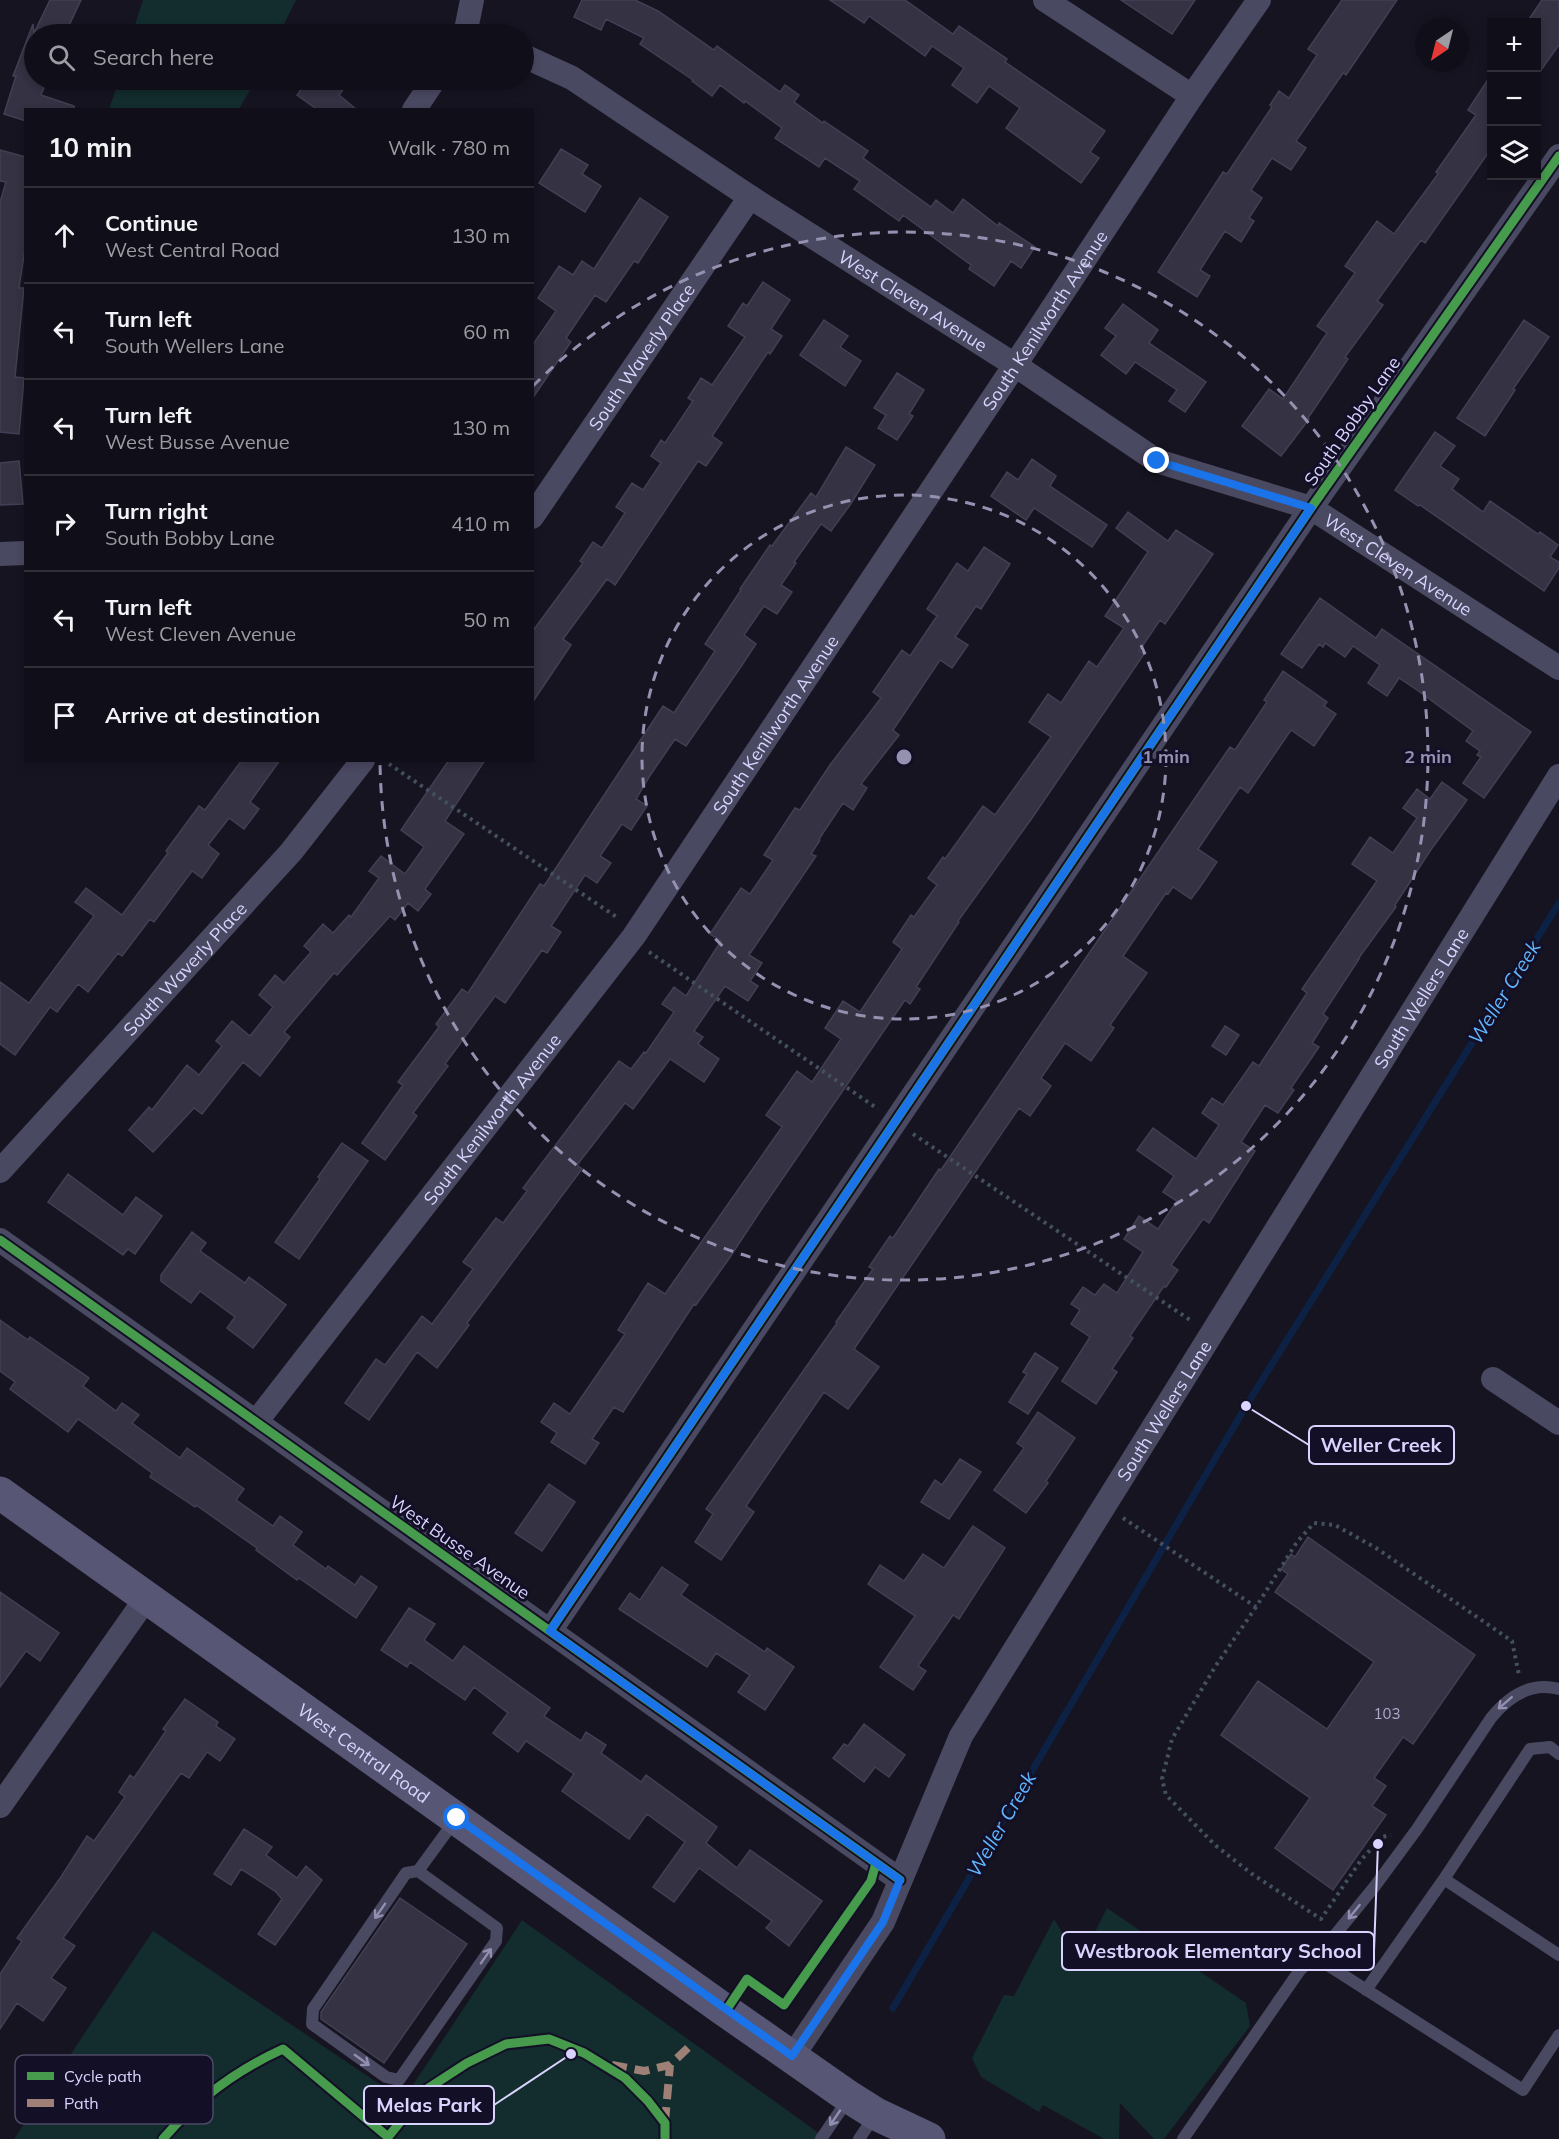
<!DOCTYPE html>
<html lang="en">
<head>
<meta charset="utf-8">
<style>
  :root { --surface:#100f19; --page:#191822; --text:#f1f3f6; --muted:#9c9ca2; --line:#302f38 }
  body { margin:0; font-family:Mulish,sans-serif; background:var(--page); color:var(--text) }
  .controls { position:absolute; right:18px; top:18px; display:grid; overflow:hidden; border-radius:0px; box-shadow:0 3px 9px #0003 }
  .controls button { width:54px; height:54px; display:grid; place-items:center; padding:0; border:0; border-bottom:2px solid var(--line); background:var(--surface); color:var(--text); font:30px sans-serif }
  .compass { position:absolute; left:1415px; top:18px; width:54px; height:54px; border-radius:50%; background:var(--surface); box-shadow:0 3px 9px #0003; rotate:215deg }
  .stop { position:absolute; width:18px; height:18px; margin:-14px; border:4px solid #1a73e8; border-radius:50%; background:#fff }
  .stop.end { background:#1a73e8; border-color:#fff; box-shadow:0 2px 6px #0008 }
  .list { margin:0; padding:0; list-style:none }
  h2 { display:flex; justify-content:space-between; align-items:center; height:78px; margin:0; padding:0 24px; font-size:26px }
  h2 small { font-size:20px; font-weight:400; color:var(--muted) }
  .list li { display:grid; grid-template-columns:39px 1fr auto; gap:18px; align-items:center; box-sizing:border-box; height:96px; padding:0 24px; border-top:2px solid var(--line) }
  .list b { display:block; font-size:22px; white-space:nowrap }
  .list p { margin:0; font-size:20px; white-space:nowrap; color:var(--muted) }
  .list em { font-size:20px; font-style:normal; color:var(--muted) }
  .icon { flex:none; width:33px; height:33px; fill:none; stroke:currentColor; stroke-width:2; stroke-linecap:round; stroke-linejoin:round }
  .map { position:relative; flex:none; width:1559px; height:2139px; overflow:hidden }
  .search { position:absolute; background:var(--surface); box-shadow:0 3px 9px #0003; left:24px; top:24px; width:510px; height:66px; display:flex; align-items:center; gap:15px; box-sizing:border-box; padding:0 21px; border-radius:33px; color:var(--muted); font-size:22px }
  .panel { position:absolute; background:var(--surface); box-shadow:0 3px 9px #0003; left:24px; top:108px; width:510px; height:654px; border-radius:0px }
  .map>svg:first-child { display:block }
  .green { fill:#132c2d }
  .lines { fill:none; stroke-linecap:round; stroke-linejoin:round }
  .stream { stroke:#0d2144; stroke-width:7 }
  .building { fill:#343243; stroke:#433f54; stroke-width:1.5 }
  .path { stroke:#44505f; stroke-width:4; stroke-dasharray:3 4.5; stroke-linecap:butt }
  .lane { stroke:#4a4962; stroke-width:12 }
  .street { stroke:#4a4962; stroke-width:24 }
  .secondary { stroke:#575674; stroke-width:33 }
  .quiet { stroke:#9e8076; stroke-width:8; stroke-dasharray:15 8; stroke-linecap:butt }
  .cycleway-casing { stroke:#130f26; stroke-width:13 }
  .cycleway { stroke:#469c4c; stroke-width:9 }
  .oneway { stroke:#928eb0 }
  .route { stroke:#1a73e8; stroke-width:8 }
  .ring { fill:none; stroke:#9591b1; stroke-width:3; stroke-dasharray:10 8 }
  .labels { text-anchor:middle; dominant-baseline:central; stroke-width:6; stroke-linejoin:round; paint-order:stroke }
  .number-label { font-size:15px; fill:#b0acd0 }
  .street-label { font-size:18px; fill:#d9d4ff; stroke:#130f26 }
  .water-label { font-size:20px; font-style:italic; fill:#62b6ff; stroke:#130f26 }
  .key { fill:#130f26; stroke:#4e4a67; stroke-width:1.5 }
  .key-label { font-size:16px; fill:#d9d4ff }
  .centre { fill:#9591b1; stroke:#130f26; stroke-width:3 }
  .ring-label { font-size:18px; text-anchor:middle; font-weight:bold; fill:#9591b1; stroke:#130f26; stroke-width:6; stroke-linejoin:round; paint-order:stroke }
  .leader { fill:none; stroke:#d9d4ff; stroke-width:2 }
  .callout-dot { fill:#d9d4ff; stroke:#130f26; stroke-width:2 }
  .callout { fill:#130f26; stroke:#d9d4ff; stroke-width:2 }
  .callout-label { font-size:20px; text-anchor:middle; font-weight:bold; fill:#d9d4ff }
</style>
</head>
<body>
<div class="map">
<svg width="1559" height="2139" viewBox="0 0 1559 2139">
  <rect width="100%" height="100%" fill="#161421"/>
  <path class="green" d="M143 0H296L279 34H132Z
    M119 80H256L239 109H109Z
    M1107 1908 1246 2003 1250 2026 1164 2139H1154L1120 2103 1119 2139H1104L1043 2105 1039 2112 981 2077 972 2058 1004 1995 1014 1996 1054 1919 1085 1971 1094 1934Z
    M522 1920 827 2139H14L153 1931 403 2100Z"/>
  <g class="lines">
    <path class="stream" d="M893 2008 1246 1406 1559 903"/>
  </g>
  <path class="building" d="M50 0H81L65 34H34V80H47L41 95 74 106V110H26V121L4 114 16 76H13L33 24 34 33Z
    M582 0H635L658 11 714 50 717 46 780 92 785 85 799 95 794 102 823 123 824 121 868 151 863 158 931 207 936 200 953 213 963 199 998 226 999 223 1035 247 1021 268 1011 261 994 286 969 269 971 265 903 215 899 221 854 189 860 181 825 158 819 167 775 138 782 128 745 101 744 103 720 85 712 96 692 81 693 80 640 44 644 38 606 19 601 30 574 17Z
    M830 0H905L953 34 959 26 1007 59 1005 62 1105 131 1090 152 1099 158 1081 183 1006 128 1020 108 989 86 977 103 952 85 964 68 932 46 925 56 869 16 864 23Z
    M1121 0H1195L1172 34Z
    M1342 0H1397L1346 75 1343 73 1296 141 1306 148 1291 170 1272 158 1251 190 1262 198 1249 218 1254 221 1241 242 1225 231 1200 270 1210 276 1197 297 1158 272 1223 172 1227 174 1272 107 1270 105 1279 91 1289 98 1317 55 1308 49Z
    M1542 0H1559V45L1536 77V22H1527Z
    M1491 75V149L1425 243 1421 240 1377 301 1383 305 1345 357 1348 359 1308 418 1309 419 1281 456 1242 426 1269 389 1283 399 1327 333 1317 326 1355 273 1345 266 1377 221 1394 234 1438 174 1436 172 1476 115 1468 110Z
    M308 80H350L339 95 357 110H318L297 95Z
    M561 149 588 165 582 174 601 186 585 212 539 183Z
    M0 150 26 157V242L19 288H24L15 377 24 378 19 434 0 432V202L6 182 0 181Z
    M640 198 668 217 638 263 634 261 606 302 595 295 566 338 571 342 532 399V346L556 311 538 298 559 266 573 275 582 261 594 269Z
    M763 282 790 300 771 329 782 336 770 354 768 352 712 436 722 443 706 466 698 461 615 585 607 579 563 639 571 645 532 703V632L583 563 580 561 593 542 602 548 625 513 616 507 632 483 643 490 661 463 651 456 661 440 665 443 693 401 688 398 701 378 712 385 745 337 728 326 743 303 747 306Z
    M1123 304 1158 330 1149 343 1206 382 1185 412 1169 401 1177 390 1135 362 1126 374 1101 355 1116 336 1105 328Z
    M824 320 848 336 840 347 861 361 845 386 800 355Z
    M1524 320 1549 337 1513 389 1515 390 1485 436 1457 418Z
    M897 373 924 390 909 414 913 416 897 440 878 428 886 415 874 408Z
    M1435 432 1455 446 1440 466 1459 479 1452 489 1483 512 1490 501 1538 534 1540 532 1558 545 1550 557 1559 562V568L1544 591 1420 505 1418 506 1395 490Z
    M846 447 875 465 850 505 831 531 821 524 794 562 796 563 781 585 792 592 777 614 764 606 744 635 756 644 740 668 686 746 675 739 649 777 636 799 647 806 631 830 622 824 600 856 611 863 597 883 585 875 551 926 561 932 547 953 542 950 505 1003 495 996 445 1064 448 1066 413 1113 417 1116 385 1160 362 1143 403 1085 398 1082 439 1027 436 1024 462 989 468 993 540 884 544 886 663 706 674 713 715 651 705 644 741 590 740 589 770 545 772 546 811 493 816 497Z
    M1032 459 1056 476 1050 486 1107 525 1092 547 1034 508 1026 520 991 496 1007 472 1018 480Z
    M19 461 23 504 0 505V463Z
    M1128 512 1168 541 1176 530 1213 554 1165 624 1160 620 1139 651 1144 654 1032 818 958 921 959 922 916 987 920 989 910 1004 905 1000 763 1207 728 1260 696 1305 694 1304 623 1412 614 1407 592 1439 599 1443 585 1464 551 1442 557 1433 541 1422 554 1403 570 1414 625 1334 618 1330 648 1283 665 1294 782 1127 766 1115 797 1071 812 1082 841 1039 825 1028 843 1001 860 1012 902 949 893 942 911 915 914 917 937 885 928 878 943 857 945 859 983 806 995 815 1051 737 1029 722 1048 694 1061 703 1089 661 1097 667 1124 628 1105 616 1148 552 1116 528Z
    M984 547 1010 564 981 609 976 606 955 637 968 645 952 668 940 660 893 730 899 735 861 784 867 788 853 810 843 803 819 839 820 840 811 854 816 856 749 955 762 963 750 981 758 986 748 1001 725 986 694 1031 703 1037 698 1044 719 1059 704 1082 670 1059 633 1109 625 1103 577 1165 582 1169 467 1323 469 1325 437 1368 417 1352 369 1420 345 1403 376 1359 385 1365 422 1316 432 1324 473 1269 463 1262 496 1218 503 1223 527 1191 523 1188 619 1061 631 1069 644 1052 646 1053 674 1012 662 1004 674 987 686 996 721 941 710 934 741 888 750 894 773 860 764 855 795 808 800 810 830 765 881 698 873 692 902 650 910 656 937 616 927 609 957 563 968 571Z
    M1320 598 1376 638 1382 629 1531 732 1484 798 1463 783 1481 757 1477 755 1480 751 1466 741 1473 731 1417 690 1399 678 1387 696 1368 683 1380 665 1353 646 1345 657 1325 643 1323 647 1319 644 1302 668 1281 654Z
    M1283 671 1327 702 1324 706 1336 714 1314 746 1291 730 1248 793 1240 787 1198 849 1217 862 1200 887 1191 899 1173 887 1168 894 1166 893 1123 956 1147 973 1110 1025 1114 1028 1091 1061 1065 1043 1041 1078 1051 1086 1030 1116 1019 1108 854 1349 879 1367 848 1409 824 1392 746 1506 754 1512 721 1560 695 1542 713 1514 706 1509 837 1323 836 1322 873 1269 869 1267 890 1236 893 1238 939 1169 941 1170 1208 779 1230 747 1235 750 1267 702 1264 700Z
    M242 760H280L250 802 259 809 244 829 229 818 208 845 219 854 202 878 192 871 154 922 150 919 122 956 118 953 88 992 78 984 57 1012 50 1007 15 1055 0 1044V982L29 1003 94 916 75 902 86 888 122 915 168 853 166 851 199 806 205 810Z
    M449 760H485L445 821 464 834 425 889 431 894 418 911 408 903 395 920 390 916 337 975 334 973 284 1032 290 1037 260 1076 243 1062 202 1114 194 1108 153 1152 129 1130 149 1107 152 1110 187 1065 199 1075 222 1046 216 1041 232 1021 250 1036 273 1007 259 995 275 975 284 983 311 952 304 946 323 924 333 933 349 915 351 917 379 878 369 871 381 856 405 874 424 847 401 830Z
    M1442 782 1467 800 1430 851 1395 905 1396 907 1358 959H1359L1323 1014 1328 1018 1312 1043 1319 1047 1291 1088 1294 1090 1278 1113 1265 1105 1241 1142 1255 1151 1209 1223 1203 1219 1171 1265 1178 1270 1166 1287 1164 1286 1130 1336 1133 1338 1112 1369 1117 1372 1096 1404 1062 1381 1090 1337 1071 1324 1080 1310 1071 1304 1083 1287 1095 1295 1104 1284 1117 1293 1143 1252 1124 1239 1139 1216 1158 1229 1177 1201 1163 1192 1174 1176 1137 1150 1153 1128 1196 1159 1219 1125 1202 1113 1212 1098 1223 1105 1253 1062 1259 1066 1307 993 1302 989 1377 881 1352 864 1370 837 1393 853 1417 818 1403 808 1417 789 1430 799Z
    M1225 1026 1239 1035 1226 1055 1212 1046Z
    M342 1143 368 1161 299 1259 275 1242 320 1179 318 1177Z
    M68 1174 123 1215 136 1197 162 1216 135 1254 128 1249 123 1255 48 1202Z
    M192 1232 206 1243 200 1251 245 1283 249 1277 286 1305 253 1348 227 1328 235 1317 200 1291 191 1303 161 1281V1275Z
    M0 1320 28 1340 30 1337 89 1378 83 1386 116 1411 122 1403 139 1415 132 1423 180 1458 187 1448 244 1489 236 1500 273 1526 280 1516 302 1532 293 1545 326 1569 328 1566 355 1585 361 1576 377 1587 356 1618 299 1578 297 1580 256 1550 257 1548 196 1505 195 1507 150 1477 152 1473 78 1419 68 1432 10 1389 15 1382 0 1371Z
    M1035 1353 1058 1368 1028 1414 1009 1402 1027 1374 1023 1372Z
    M1038 1412 1075 1438 1046 1481 1048 1483 1026 1513 994 1490 1024 1448 1017 1443Z
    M960 1459 981 1472 949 1519 921 1502 935 1480 942 1485Z
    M549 1484 575 1502 542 1551 515 1533Z
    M973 1526 1005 1548 959 1619 953 1615 918 1666 926 1671 913 1690 880 1667 915 1616 868 1584 880 1565 904 1581 923 1554 944 1568Z
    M1308 1537 1475 1655 1413 1744 1403 1737 1374 1778 1386 1786 1372 1806 1386 1815 1333 1890 1275 1848 1310 1798 1221 1735 1258 1681 1327 1729 1374 1662 1275 1592 1288 1574 1281 1569 1291 1554 1295 1557Z
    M662 1567 688 1585 681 1595 765 1652 767 1648 794 1667 765 1710 738 1692 750 1675 716 1653 707 1667 619 1609 630 1593 640 1600Z
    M0 1592 59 1633 40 1661 26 1651 0 1687Z
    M409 1608 435 1624 424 1640 453 1661 464 1646 550 1708 544 1716 581 1741 586 1732 606 1745 601 1753 641 1782 646 1775 717 1827 706 1843 737 1868 750 1850 822 1901 789 1946 766 1928 772 1921 699 1868 674 1902 653 1887 685 1842 647 1814 629 1839 562 1791 574 1774 526 1741 518 1752 493 1733 508 1713 474 1687 465 1700 410 1662 407 1667 381 1650Z
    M185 1699 218 1722 216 1726 235 1739 220 1761 207 1752 189 1778 181 1773 63 1938 75 1946 51 1978 66 1988 43 2021 17 2003 0 2029V1974L22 1941 17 1938 61 1877 87 1836 94 1841 125 1797 119 1792 130 1775 134 1778 166 1731 163 1729Z
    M864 1724 905 1755 889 1777 875 1767 864 1782 833 1758 844 1744 848 1746Z
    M244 1829 272 1847 266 1855 297 1878 306 1866 322 1880 275 1945 258 1934 282 1899 275 1891 241 1869 231 1885 214 1874Z
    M400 1898 467 1944 384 2063 321 2019V2012Z"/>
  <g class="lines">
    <path class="path" d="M389 764 618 918
      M649 952 878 1109
      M913 1134 1193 1322
      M1123 1518 1256 1607 1297 1542 1314 1523 1335 1525 1376 1548 1512 1641 1519 1675
      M1256 1607 1215 1667 1172 1739 1162 1779 1166 1795 1215 1845 1252 1874 1321 1919 1361 1860 1382 1837 1391 1835
      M163 2139C196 2100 237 2070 283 2049L388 2137 427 2089 467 2063 506 2044 549 2039 584 2053 625 2078 648 2101 665 2123V2139"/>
    <path class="lane" d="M418 1871 497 1928 496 1941 399 2080 386 2077 312 2024 313 2009 406 1873 418 1871 456 1819
      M1444 1879 1530 1749 1550 1747 1559 1754
      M1315 1957 1523 2090 1559 2035
      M1366 1990 1444 1879 1559 1955
      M821 2139 849 2098
      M859 2139 875 2115
      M1183 2139 1300 1970 1326 1946 1375 1886 1417 1829 1491 1718C1508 1697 1530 1681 1559 1689"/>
    <g class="street">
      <path d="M1045 0 1192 96"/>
      <path d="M463 34 466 30 472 0"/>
      <path id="s1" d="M524 56 572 78 750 197 1015 365 1157 461 1311 508 1559 668"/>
      <path d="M414 110 434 80"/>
      <path id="s2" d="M532 517 750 197"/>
      <path d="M0 554 26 553"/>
      <path id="s3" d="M0 1171 291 852 363 760"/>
      <path d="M0 1240 900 1880"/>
      <path d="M1493 1379 1559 1423"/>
      <path id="s4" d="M256 1422 634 936 1015 365 1192 96 1259 0"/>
      <path d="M550 1631 1311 508 1559 156"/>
      <path d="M0 1806 147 1597"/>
      <path id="s5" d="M792 2057 883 1922 961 1736 1559 776"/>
    </g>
    <path class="secondary" id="s6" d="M0 1493 723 2009 849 2097 876 2114 929 2139"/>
    <path class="quiet" d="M612 2065 644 2071 670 2065 691 2045
      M665 2122 670 2065"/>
    <g class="cycleway-casing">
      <path id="cycleway" d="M0 1240 900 1880
        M550 1631 1311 508 1559 156
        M729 2006 747 1979 784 2005 871 1881 876 1863
        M163 2139C196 2100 237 2070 283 2049L388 2137 427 2089 467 2063 506 2044 549 2039 584 2053 625 2078 648 2101 665 2123V2139"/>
    </g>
    <use href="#cycleway" class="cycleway"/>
  </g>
  <defs><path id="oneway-shaft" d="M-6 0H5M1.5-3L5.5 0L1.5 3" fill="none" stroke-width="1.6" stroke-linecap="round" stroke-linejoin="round" transform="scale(1.5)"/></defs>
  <g class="oneway">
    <use href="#oneway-shaft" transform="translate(1505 1703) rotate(139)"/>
    <use href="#oneway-shaft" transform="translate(380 1911) rotate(125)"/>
    <use href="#oneway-shaft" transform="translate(1354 1912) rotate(129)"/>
    <use href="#oneway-shaft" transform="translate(486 1956) rotate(-55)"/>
    <use href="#oneway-shaft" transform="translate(362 2060) rotate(36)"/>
    <use href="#oneway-shaft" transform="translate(835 2118) rotate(124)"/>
  </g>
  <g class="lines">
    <path class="route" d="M457 1818 792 2056 883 1922 900 1880 550 1631 1311 508 1157 461"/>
  </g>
  <g class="ring">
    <circle cx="904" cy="757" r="262"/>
    <path d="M533 386A524 524 0 1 1 380 762"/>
  </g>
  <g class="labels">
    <g class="number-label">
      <text x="1387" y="1713">103</text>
    </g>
    <g class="street-label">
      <text stroke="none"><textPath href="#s1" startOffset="460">West Cleven Avenue</textPath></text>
      <text stroke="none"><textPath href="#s4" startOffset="1356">South Kenilworth Avenue</textPath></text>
      <text stroke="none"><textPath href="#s2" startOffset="194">South Waverly Place</textPath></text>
      <text transform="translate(1352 421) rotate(-55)">South Bobby Lane</text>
      <text stroke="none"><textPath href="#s1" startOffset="1017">West Cleven Avenue</textPath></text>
      <text stroke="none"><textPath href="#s4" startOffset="870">South Kenilworth Avenue</textPath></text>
      <text stroke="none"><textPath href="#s3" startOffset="274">South Waverly Place</textPath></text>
      <text stroke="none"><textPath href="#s5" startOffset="1234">South Wellers Lane</textPath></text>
      <text stroke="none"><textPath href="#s4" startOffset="384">South Kenilworth Avenue</textPath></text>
      <text stroke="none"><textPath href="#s5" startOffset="748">South Wellers Lane</textPath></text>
      <text transform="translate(460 1547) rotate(35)">West Busse Avenue</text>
      <text stroke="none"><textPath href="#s6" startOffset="447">West Central Road</textPath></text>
    </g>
    <g class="water-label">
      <text transform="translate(1504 992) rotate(-58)">Weller Creek</text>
      <text transform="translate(1001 1824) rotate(-60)">Weller Creek</text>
    </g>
  </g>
  <rect x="15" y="2055" width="198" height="69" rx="9" class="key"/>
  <rect x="27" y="2072" width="27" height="8" fill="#469c4c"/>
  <rect x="27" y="2099" width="27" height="8" fill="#9e8076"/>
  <g class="key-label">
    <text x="64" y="2082">Cycle path</text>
    <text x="64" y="2109">Path</text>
  </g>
  <circle cx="904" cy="757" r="9" class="centre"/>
  <g class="ring-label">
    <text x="1166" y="763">1 min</text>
    <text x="1428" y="763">2 min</text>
  </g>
  <path class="leader" d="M1246 1406L1309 1445M1378 1844L1374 1951M571 2054L494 2105"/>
  <g class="callout-dot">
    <circle cx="1246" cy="1406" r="6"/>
    <circle cx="1378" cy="1844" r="6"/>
    <circle cx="571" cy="2054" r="6"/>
  </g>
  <g class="callout">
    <rect x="1309" y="1426" width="145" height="38" rx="6"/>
    <rect x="1062" y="1932" width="312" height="38" rx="6"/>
    <rect x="364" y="2086" width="130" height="38" rx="6"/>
  </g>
  <g class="callout-label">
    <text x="1381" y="1452">Weller Creek</text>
    <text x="1218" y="1958">Westbrook Elementary School</text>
    <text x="429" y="2112">Melas Park</text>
  </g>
</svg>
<div class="controls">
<button>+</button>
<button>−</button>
<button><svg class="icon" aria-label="layers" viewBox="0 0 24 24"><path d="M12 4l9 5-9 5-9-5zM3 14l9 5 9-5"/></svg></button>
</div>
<svg class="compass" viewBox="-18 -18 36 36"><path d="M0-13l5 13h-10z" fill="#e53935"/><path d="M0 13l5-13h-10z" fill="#9c9ca2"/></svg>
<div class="stop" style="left:457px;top:1818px"></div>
<div class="stop end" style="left:1157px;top:461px"></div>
<div class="search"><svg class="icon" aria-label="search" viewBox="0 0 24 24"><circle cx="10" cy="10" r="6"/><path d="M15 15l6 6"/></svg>Search here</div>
<section class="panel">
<h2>10 min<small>Walk · 780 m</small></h2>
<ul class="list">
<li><svg class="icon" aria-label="ahead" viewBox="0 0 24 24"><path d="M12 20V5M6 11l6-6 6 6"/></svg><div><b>Continue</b><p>West Central Road</p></div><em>130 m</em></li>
<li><svg class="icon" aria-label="left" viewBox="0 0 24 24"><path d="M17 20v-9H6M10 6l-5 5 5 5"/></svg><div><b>Turn left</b><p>South Wellers Lane</p></div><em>60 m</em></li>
<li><svg class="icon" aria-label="left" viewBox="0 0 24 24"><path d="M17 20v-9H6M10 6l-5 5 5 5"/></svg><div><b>Turn left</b><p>West Busse Avenue</p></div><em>130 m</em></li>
<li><svg class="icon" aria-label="right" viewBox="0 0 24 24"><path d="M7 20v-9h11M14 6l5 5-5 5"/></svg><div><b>Turn right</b><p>South Bobby Lane</p></div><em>410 m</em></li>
<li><svg class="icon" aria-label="left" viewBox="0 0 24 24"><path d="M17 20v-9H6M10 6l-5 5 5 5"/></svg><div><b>Turn left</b><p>West Cleven Avenue</p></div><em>50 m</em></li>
<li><svg class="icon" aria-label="arrive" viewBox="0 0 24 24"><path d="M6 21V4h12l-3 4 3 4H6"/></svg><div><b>Arrive at destination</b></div></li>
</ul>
</section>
</div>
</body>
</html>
